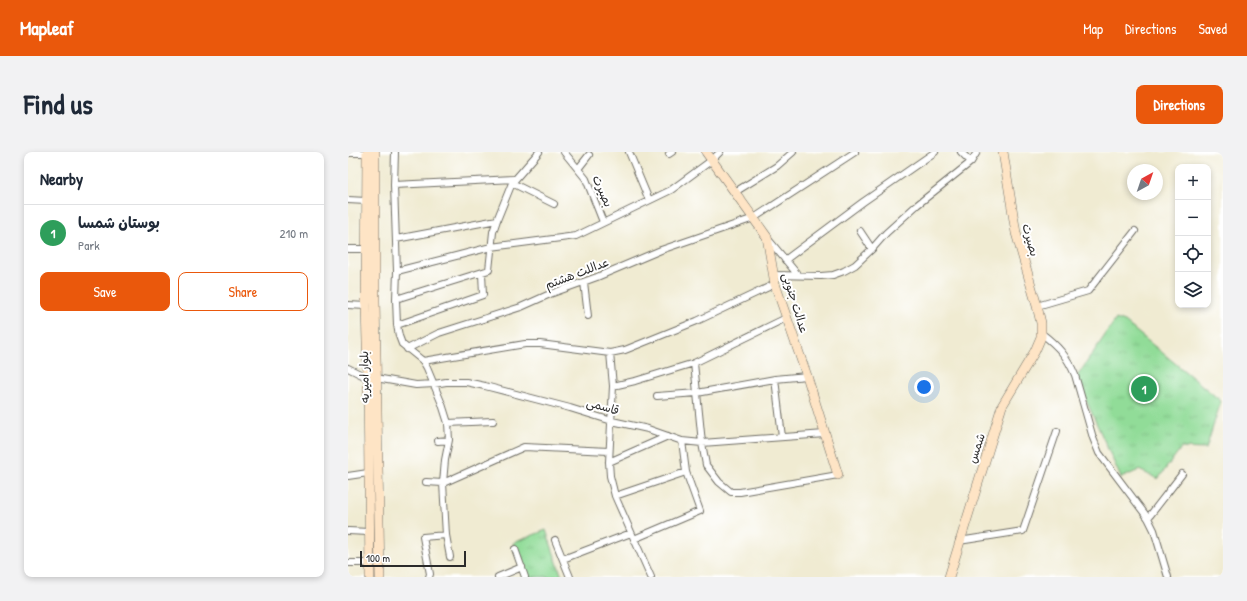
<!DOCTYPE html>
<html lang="en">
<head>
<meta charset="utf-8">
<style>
  :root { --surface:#fff; --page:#f2f2f3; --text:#1f2937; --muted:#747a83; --line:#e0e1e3; --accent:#ea580c }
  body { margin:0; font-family:"Patrick Hand","Playpen Sans Arabic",sans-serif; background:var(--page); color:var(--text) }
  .controls { position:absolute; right:12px; top:12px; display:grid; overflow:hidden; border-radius:8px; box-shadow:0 2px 6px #0003 }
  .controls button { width:36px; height:36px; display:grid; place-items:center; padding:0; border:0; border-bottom:1px solid var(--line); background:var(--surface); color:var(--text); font:20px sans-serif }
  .compass { position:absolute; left:779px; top:12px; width:36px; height:36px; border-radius:50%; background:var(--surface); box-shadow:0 2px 6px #0003; rotate:40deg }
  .scale { position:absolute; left:12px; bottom:10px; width:106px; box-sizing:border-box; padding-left:4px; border:2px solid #2b2b2b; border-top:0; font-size:11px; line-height:14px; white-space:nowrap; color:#2b2b2b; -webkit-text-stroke:3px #fff; paint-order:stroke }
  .you { position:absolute; left:576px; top:235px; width:14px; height:14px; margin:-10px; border:3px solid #fff; border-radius:50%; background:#1a73e8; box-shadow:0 0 0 6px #1a73e833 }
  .badge { display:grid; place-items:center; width:26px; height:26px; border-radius:50%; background:var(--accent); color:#fff; font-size:13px; font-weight:700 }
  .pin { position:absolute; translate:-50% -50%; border:2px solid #fff; box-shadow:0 1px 4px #0006 }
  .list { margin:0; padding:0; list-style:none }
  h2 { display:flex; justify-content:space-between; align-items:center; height:52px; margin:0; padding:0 16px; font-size:17px }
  h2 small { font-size:13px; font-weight:400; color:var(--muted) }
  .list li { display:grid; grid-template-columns:26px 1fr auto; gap:12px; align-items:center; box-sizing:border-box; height:56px; padding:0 16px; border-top:1px solid var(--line) }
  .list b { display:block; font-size:15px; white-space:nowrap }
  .list p { margin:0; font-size:13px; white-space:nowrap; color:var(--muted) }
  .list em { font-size:13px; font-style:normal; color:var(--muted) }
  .actions { display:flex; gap:8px; padding:12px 16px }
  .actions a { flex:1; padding:9px 0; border:1px solid var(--accent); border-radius:8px; text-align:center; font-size:14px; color:var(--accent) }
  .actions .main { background:var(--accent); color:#fff }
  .icon { flex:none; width:22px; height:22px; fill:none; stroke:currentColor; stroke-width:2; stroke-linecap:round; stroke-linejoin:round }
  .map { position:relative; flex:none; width:875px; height:425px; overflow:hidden; border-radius:8px }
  header { display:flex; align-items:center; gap:24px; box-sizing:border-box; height:56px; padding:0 20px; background:var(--accent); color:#fff }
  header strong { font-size:19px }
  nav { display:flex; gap:22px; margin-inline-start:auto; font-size:14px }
  .intro { display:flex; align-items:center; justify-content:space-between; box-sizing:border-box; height:96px; padding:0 24px }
  h1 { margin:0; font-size:28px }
  .button { padding:10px 18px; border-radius:8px; background:var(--accent); color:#fff; font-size:14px; font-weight:700 }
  main { display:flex; gap:24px; padding:0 24px }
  aside { flex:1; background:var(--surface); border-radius:8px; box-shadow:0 2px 6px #0003 }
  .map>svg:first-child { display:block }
  .park { fill:url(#park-tufts); stroke:#5e8462 }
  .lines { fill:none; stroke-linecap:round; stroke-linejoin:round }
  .street-casing { stroke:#706e65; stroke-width:8 }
  .secondary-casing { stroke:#706e65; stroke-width:10 }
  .street { stroke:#fff; stroke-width:6 }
  .secondary { stroke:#fee4c5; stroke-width:9 }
  .labels { text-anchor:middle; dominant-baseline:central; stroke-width:4; stroke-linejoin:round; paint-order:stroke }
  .street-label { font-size:12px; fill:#2b2b2b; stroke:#fff }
</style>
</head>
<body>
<header>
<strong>Mapleaf</strong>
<nav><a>Map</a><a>Directions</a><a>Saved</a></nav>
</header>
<div class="intro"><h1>Find us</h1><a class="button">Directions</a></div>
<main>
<aside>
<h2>Nearby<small></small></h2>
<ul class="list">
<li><span class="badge" style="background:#2e9e5b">1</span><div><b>بوستان شمسا</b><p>Park</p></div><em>210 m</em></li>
</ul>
<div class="actions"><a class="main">Save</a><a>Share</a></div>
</aside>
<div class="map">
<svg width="875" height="425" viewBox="0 0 875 425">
  <defs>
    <pattern id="park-tufts" width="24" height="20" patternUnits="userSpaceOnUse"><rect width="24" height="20" fill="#91dc98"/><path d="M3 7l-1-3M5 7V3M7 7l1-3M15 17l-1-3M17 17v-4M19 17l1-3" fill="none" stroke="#7dbd83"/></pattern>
  </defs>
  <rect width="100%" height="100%" fill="#fff"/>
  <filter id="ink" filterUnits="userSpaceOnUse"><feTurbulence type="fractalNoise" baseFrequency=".025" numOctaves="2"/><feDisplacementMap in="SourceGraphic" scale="8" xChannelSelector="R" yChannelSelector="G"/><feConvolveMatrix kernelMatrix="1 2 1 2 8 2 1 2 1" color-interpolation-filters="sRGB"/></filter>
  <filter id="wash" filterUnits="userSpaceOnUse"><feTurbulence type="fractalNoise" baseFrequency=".012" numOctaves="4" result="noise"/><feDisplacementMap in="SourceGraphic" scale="16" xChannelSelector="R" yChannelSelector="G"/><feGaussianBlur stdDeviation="0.9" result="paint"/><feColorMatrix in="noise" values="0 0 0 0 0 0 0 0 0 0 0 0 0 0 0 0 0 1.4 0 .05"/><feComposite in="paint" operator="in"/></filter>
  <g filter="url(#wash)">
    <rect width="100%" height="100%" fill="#f0ebd2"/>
    <path class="park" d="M768 167 777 170 873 249 858 297 833 296 810 327 791 318 773 326 728 226Z
      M198 378 214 425H177L165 391Z"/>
  </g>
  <g filter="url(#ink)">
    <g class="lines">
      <g class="street-casing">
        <path id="street" d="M47 0 46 33 49 119 48 147 49 173 51 184 54 192 75 209 79 216 94 252 100 271 101 288 97 308 95 331 98 383 102 405
          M216 0 238 27 255 70
          M281 0 301 48
          M613 0 623 10
          M0 1H19
          M321 2 324 0
          M230 17 241 3
          M164 31 206 52
          M46 33 166 27
          M387 40 429 14 445 0
          M0 48 18 49
          M512 79 524 97
          M48 87 149 68
          M420 87 450 123
          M0 97H19
          M437 108 515 50 587 0
          M49 119 143 95 228 84 323 38 364 8 372 0
          M426 123 473 124 485 123 496 119 507 113 524 97 538 81 569 53 623 10 629 0
          M236 130 240 164
          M48 147 141 118 145 80 149 68 164 31 191 0
          M0 153 18 154
          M689 154 740 139 787 79
          M49 173 135 143 134 121
          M693 181C710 194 719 204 727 223L745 286 751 301 800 366 806 378 820 425
          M59 197 91 181 173 155 202 142 249 125 313 98 406 66 507 0
          M262 201 265 234 261 310 262 324 267 344 303 425
          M75 209 177 192H192L262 201 277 198 349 169 427 132
          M346 211 354 291 358 313 371 330 383 340H392L490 323
          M0 216 20 226H28L68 233 86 232 98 230H118L137 234 222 256 264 269 300 277 334 289 354 291 477 282
          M427 227 434 285
          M265 234 287 229 346 211 438 166
          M309 244 349 241 427 227 459 224
          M100 271 145 269
          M90 289 101 288
          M261 310 320 284
          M0 324 20 321
          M78 330 95 331 176 295 261 299
          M267 344 338 320
          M800 366 834 322
          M0 379 21 380
          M286 387 352 359 338 320 334 289
          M207 388 222 425
          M611 389 675 379 709 279
          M167 397 177 425
          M215 407 283 381
          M0 411H21
          M81 425 82 422 75 385 98 383
          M150 425 174 415"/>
      </g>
      <g class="secondary-casing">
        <path id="secondary" d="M19 0 18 154 20 226 22 425
          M27 0V149L32 425
          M358 0 419 85 427 132 459 224 490 323
          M601 425 654 254 687 199 693 185V171L689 154 668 81 655 0"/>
      </g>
      <use href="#street" class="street"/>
      <use href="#secondary" class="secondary"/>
    </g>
  </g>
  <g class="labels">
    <g class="street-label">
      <text transform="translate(255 39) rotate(67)">بصیرت</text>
      <text transform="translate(683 88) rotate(75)">بصیرت</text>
      <text transform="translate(229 121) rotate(-21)">عداللت هشتم</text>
      <text transform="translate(448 151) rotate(73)">عدالت جنوبی</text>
      <text transform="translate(16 225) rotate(-91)">بلوار امیریه</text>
      <text transform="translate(255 254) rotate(16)">قاسمی</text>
      <text transform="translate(628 296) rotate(-72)">شمس</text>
    </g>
  </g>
</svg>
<div class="controls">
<button>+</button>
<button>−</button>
<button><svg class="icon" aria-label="locate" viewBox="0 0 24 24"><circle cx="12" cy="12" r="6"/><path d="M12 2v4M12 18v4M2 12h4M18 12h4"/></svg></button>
<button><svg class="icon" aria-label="layers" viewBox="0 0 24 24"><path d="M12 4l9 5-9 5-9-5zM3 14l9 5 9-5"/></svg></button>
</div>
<svg class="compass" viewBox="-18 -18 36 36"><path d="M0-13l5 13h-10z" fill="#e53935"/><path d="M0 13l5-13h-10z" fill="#747a83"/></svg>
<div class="scale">100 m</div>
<div class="you"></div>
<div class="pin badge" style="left:796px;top:237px;background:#2e9e5b">1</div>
</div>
</main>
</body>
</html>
